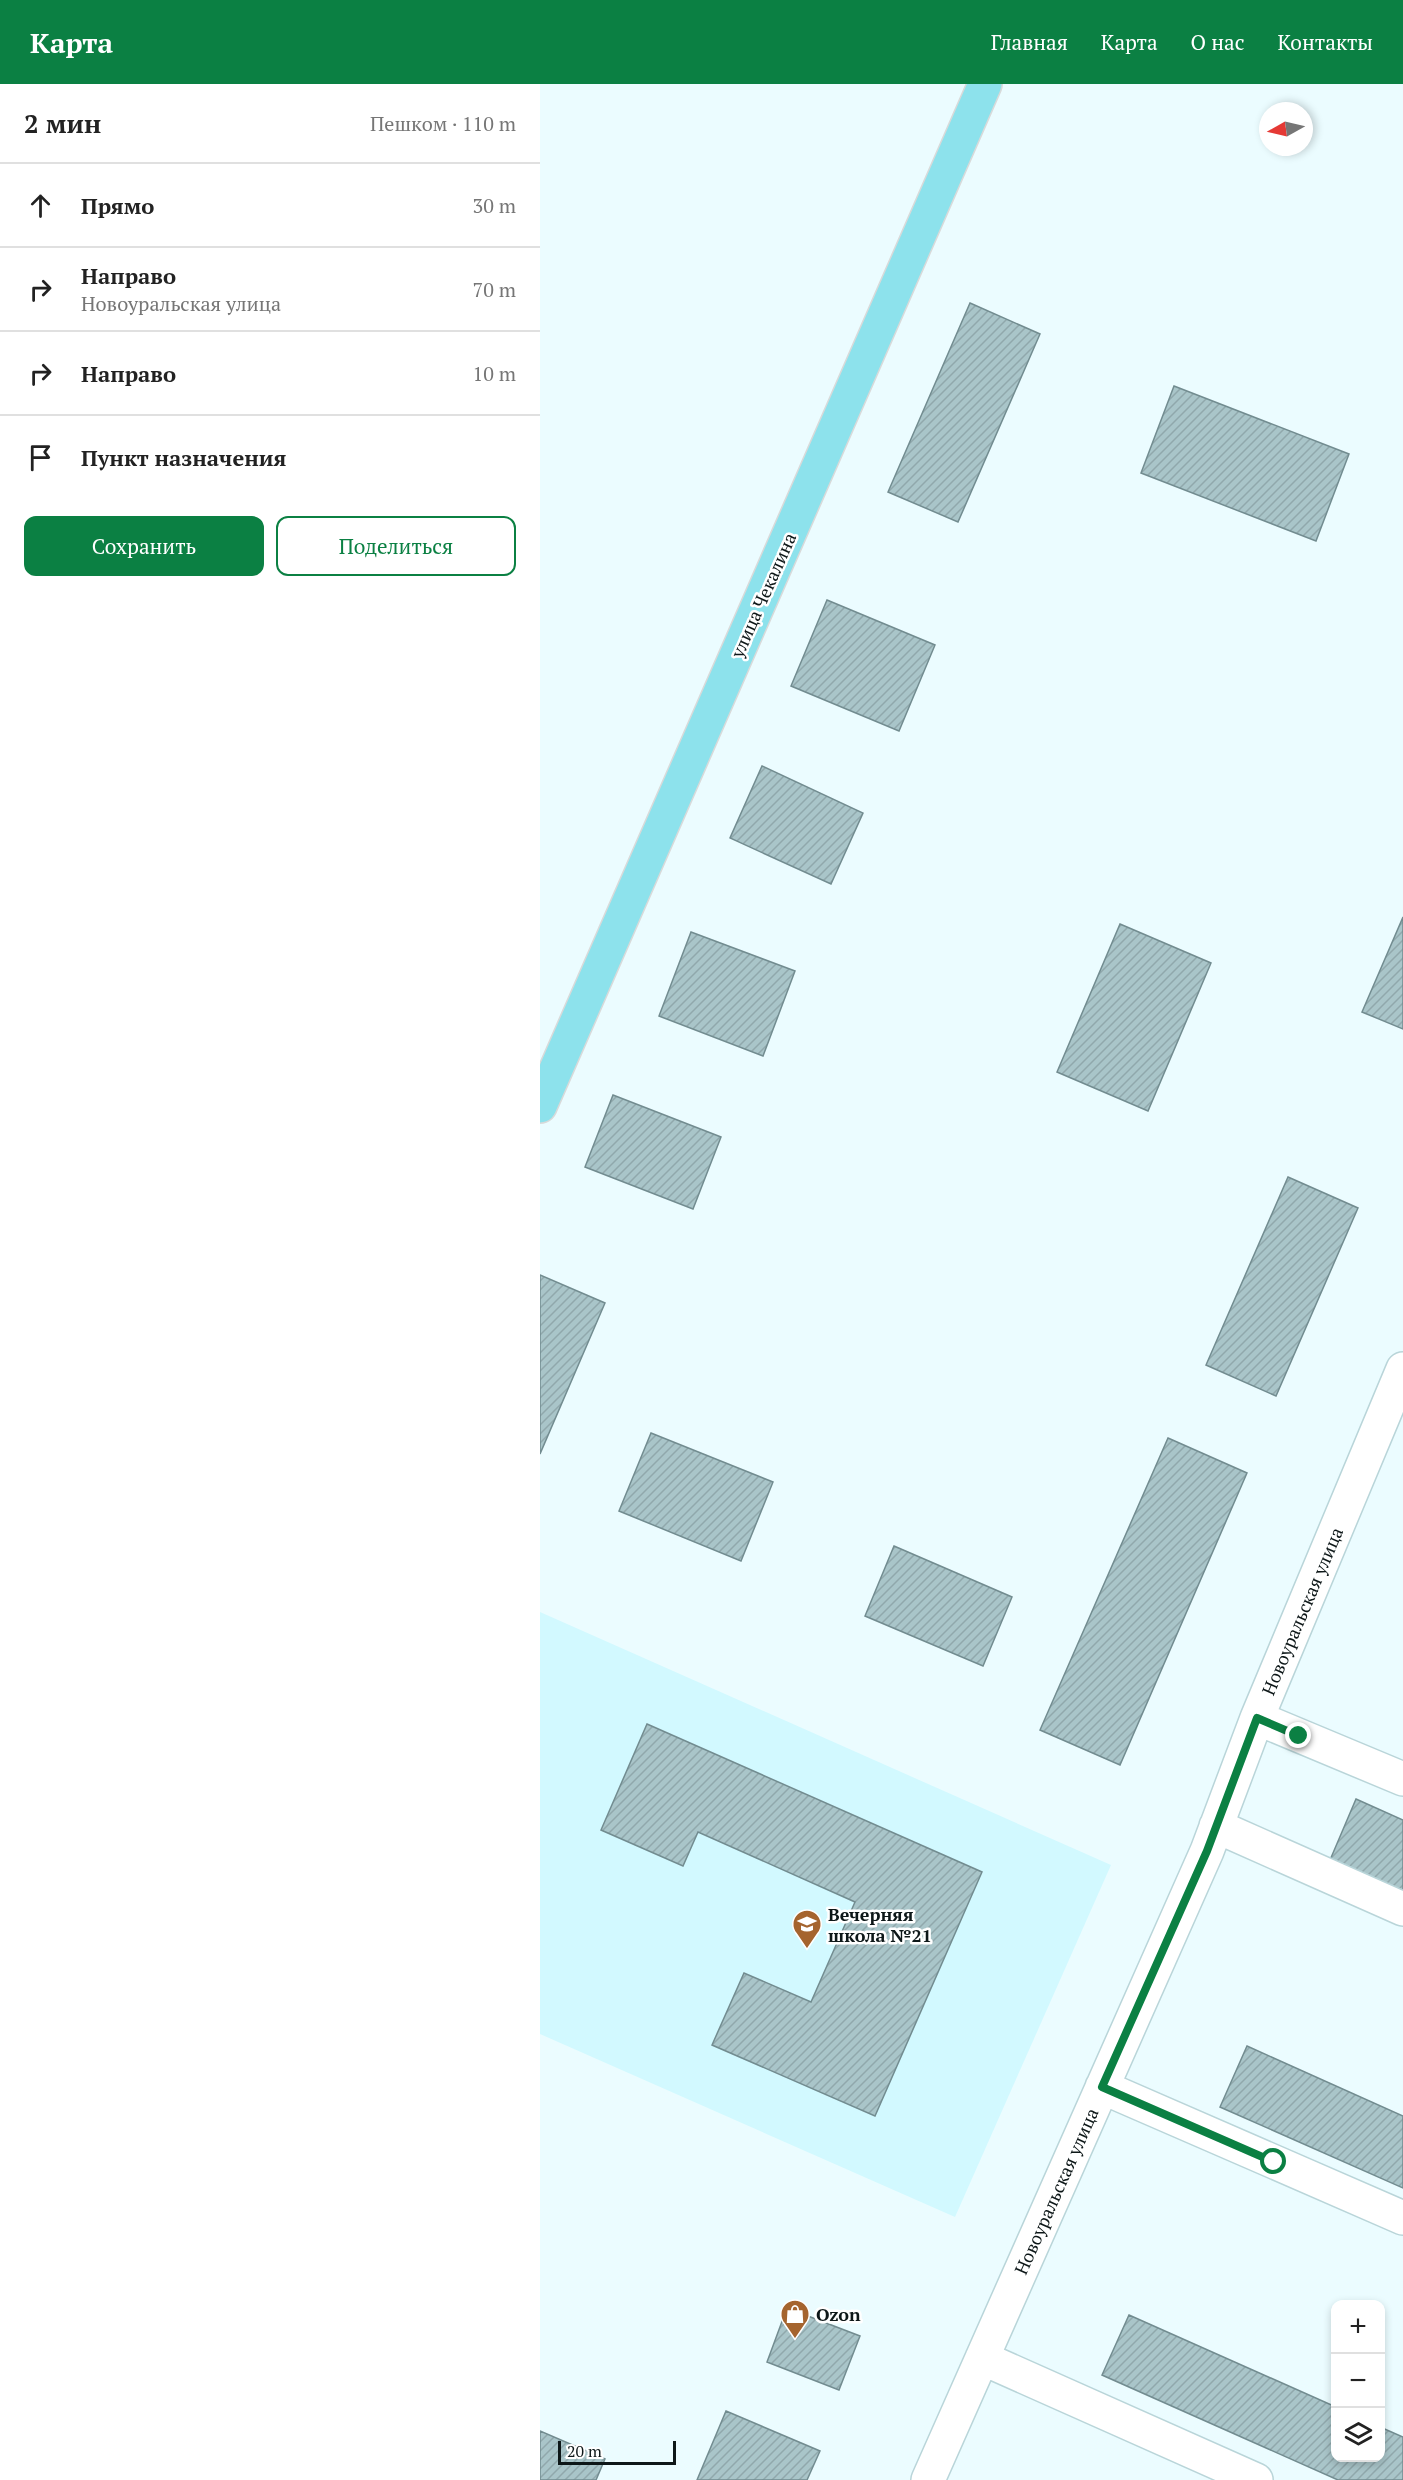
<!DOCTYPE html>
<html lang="ru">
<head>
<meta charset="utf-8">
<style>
  :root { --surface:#fff; --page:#f6f6f6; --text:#222; --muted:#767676; --line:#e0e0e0; --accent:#0b8043 }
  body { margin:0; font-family:"PT Serif",serif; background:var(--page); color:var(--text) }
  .controls { position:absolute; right:18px; bottom:18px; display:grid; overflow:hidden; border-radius:12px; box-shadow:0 3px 9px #0003 }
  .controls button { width:54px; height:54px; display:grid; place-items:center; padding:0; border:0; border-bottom:2px solid var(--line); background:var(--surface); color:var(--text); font:30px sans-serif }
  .compass { position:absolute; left:719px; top:18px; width:54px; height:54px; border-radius:50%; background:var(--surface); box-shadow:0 3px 9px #0003; rotate:262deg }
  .scale { position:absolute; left:18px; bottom:15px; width:118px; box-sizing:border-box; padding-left:6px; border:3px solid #0d1718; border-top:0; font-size:16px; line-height:21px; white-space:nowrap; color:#0d1718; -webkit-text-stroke:4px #fff; paint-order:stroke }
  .stop { position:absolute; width:18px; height:18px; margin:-14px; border:4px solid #0b8043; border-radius:50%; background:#fff }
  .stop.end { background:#0b8043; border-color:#fff; box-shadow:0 2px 6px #0008 }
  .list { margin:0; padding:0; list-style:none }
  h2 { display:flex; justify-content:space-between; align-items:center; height:78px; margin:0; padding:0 24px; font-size:26px }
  h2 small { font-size:20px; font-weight:400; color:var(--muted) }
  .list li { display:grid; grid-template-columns:39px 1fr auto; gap:18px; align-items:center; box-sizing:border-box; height:84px; padding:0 24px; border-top:2px solid var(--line) }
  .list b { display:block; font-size:22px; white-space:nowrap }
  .list p { margin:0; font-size:20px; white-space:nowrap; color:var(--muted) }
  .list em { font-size:20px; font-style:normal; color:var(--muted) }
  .actions { display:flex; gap:12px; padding:18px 24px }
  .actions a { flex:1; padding:14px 0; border:2px solid var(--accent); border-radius:12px; text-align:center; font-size:21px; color:var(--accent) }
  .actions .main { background:var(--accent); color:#fff }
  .icon { flex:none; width:33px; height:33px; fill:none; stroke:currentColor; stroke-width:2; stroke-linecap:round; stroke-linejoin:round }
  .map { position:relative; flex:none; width:863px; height:2396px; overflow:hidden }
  header { display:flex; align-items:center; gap:36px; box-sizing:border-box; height:84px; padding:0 30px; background:var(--accent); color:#fff }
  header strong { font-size:28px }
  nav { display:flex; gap:33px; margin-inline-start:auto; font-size:21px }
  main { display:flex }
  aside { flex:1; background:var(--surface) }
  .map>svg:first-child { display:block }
  .built { fill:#d2f9ff }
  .building { fill:url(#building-hatch); stroke:#728c90; stroke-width:1.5 }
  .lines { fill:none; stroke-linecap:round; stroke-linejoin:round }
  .minor-casing { stroke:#b9d5d9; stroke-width:36 }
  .major-casing { stroke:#d8dada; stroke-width:36 }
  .minor { stroke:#fff; stroke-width:33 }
  .major { stroke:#8de2ec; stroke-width:33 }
  .route { stroke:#0b8043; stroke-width:8 }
  .labels { text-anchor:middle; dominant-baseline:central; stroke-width:5; stroke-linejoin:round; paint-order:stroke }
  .street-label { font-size:18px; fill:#0d1718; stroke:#fff }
  .poi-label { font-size:18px; font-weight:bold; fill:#0d1718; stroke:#fff; text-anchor:start }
</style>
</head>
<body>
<header>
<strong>Карта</strong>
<nav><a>Главная</a><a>Карта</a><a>О нас</a><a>Контакты</a></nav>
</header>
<main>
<aside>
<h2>2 мин<small>Пешком · 110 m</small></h2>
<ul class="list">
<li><svg class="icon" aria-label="ahead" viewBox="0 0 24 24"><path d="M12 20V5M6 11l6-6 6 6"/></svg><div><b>Прямо</b></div><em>30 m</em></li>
<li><svg class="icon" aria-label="right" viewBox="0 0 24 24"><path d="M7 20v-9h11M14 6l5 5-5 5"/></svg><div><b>Направо</b><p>Новоуральская улица</p></div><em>70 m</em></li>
<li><svg class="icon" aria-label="right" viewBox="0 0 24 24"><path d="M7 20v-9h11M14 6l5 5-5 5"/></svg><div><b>Направо</b></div><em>10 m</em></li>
<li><svg class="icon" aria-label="arrive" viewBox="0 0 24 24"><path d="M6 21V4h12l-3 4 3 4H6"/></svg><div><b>Пункт назначения</b></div></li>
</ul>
<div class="actions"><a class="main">Сохранить</a><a>Поделиться</a></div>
</aside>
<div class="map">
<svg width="863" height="2396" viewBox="0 0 863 2396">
  <defs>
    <pattern id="building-hatch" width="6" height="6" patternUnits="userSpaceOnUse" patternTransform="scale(1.5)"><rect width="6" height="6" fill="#a9c5c9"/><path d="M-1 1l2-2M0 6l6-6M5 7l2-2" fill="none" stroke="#90a8ac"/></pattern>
  </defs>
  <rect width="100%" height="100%" fill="#ebfcff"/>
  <path class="built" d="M0 1528 571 1781 415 2133 0 1950Z"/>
  <path class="building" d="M430 219 500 250 418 438 348 408Z
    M634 302 809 370 776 457 601 389Z
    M287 516 395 561 359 647 251 602Z
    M222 682 323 729 291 800 190 754Z
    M863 833V945L822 928Z
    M580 840 671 879 608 1027 517 988Z
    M151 848 255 887 223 972 119 932Z
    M73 1011 181 1053 153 1125 45 1083Z
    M748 1093 818 1124 736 1312 666 1281Z
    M0 1191 65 1219 0 1370Z
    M111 1349 233 1398 201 1477 79 1427Z
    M628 1354 707 1389 580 1681 500 1646Z
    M354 1462 472 1513 443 1582 325 1532Z
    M107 1640 442 1788 335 2032 172 1961 204 1889 271 1918 315 1818 158 1748 143 1782 61 1746Z
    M816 1715 863 1736V1807L790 1776Z
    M707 1962 863 2032V2104L680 2023Z
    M247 2224 320 2252 299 2306 227 2278Z
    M589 2231 796 2323V2374H840V2343L863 2353V2396H798L562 2291Z
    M186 2327 280 2367 267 2396H157Z
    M0 2347 65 2375 56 2396H0Z"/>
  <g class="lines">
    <g class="minor-casing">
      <path id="minor" d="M717 1634 863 1695
        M676 1742 863 1825
        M562 2003 863 2134
        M442 2274 716 2396
        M388 2396 667 1767 717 1634 863 1285"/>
    </g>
    <g class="major-casing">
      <path id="major" d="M0 1022 445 0"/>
    </g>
    <use href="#minor" class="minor"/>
    <use href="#major" class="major"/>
  </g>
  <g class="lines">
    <path class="route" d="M734 2078 562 2003 667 1767 717 1634 759 1652"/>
  </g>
  <defs>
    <g id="school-pin" transform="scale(1.5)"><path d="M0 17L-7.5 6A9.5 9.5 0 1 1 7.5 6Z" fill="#a5642e" stroke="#fff"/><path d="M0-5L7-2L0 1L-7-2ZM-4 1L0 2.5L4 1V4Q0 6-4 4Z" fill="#fff"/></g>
    <g id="shop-pin" transform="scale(1.5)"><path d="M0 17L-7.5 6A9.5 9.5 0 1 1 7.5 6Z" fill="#a5642e" stroke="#fff"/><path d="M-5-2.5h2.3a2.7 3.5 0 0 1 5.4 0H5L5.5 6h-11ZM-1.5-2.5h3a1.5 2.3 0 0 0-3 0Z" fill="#fff"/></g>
  </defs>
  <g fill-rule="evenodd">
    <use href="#school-pin" x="267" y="1840"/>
    <use href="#shop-pin" x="255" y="2230"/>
  </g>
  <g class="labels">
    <g class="street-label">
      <text transform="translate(223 511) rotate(-66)">улица Чекалина</text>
      <text transform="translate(762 1527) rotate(-67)">Новоуральская улица</text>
      <text transform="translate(516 2107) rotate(-66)">Новоуральская улица</text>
    </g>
    <g class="poi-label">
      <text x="288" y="1830">Вечерняя<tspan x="288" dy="21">школа №21</tspan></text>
      <text x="276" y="2230">Ozon</text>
    </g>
  </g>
</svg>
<div class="controls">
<button>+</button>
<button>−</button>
<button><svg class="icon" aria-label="layers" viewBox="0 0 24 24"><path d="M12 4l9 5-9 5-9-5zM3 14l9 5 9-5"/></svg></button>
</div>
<svg class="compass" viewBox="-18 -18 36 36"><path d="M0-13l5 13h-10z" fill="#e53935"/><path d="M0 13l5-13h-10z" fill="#767676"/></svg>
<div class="scale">20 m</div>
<div class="stop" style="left:734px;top:2078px"></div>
<div class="stop end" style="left:759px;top:1652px"></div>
</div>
</main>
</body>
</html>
